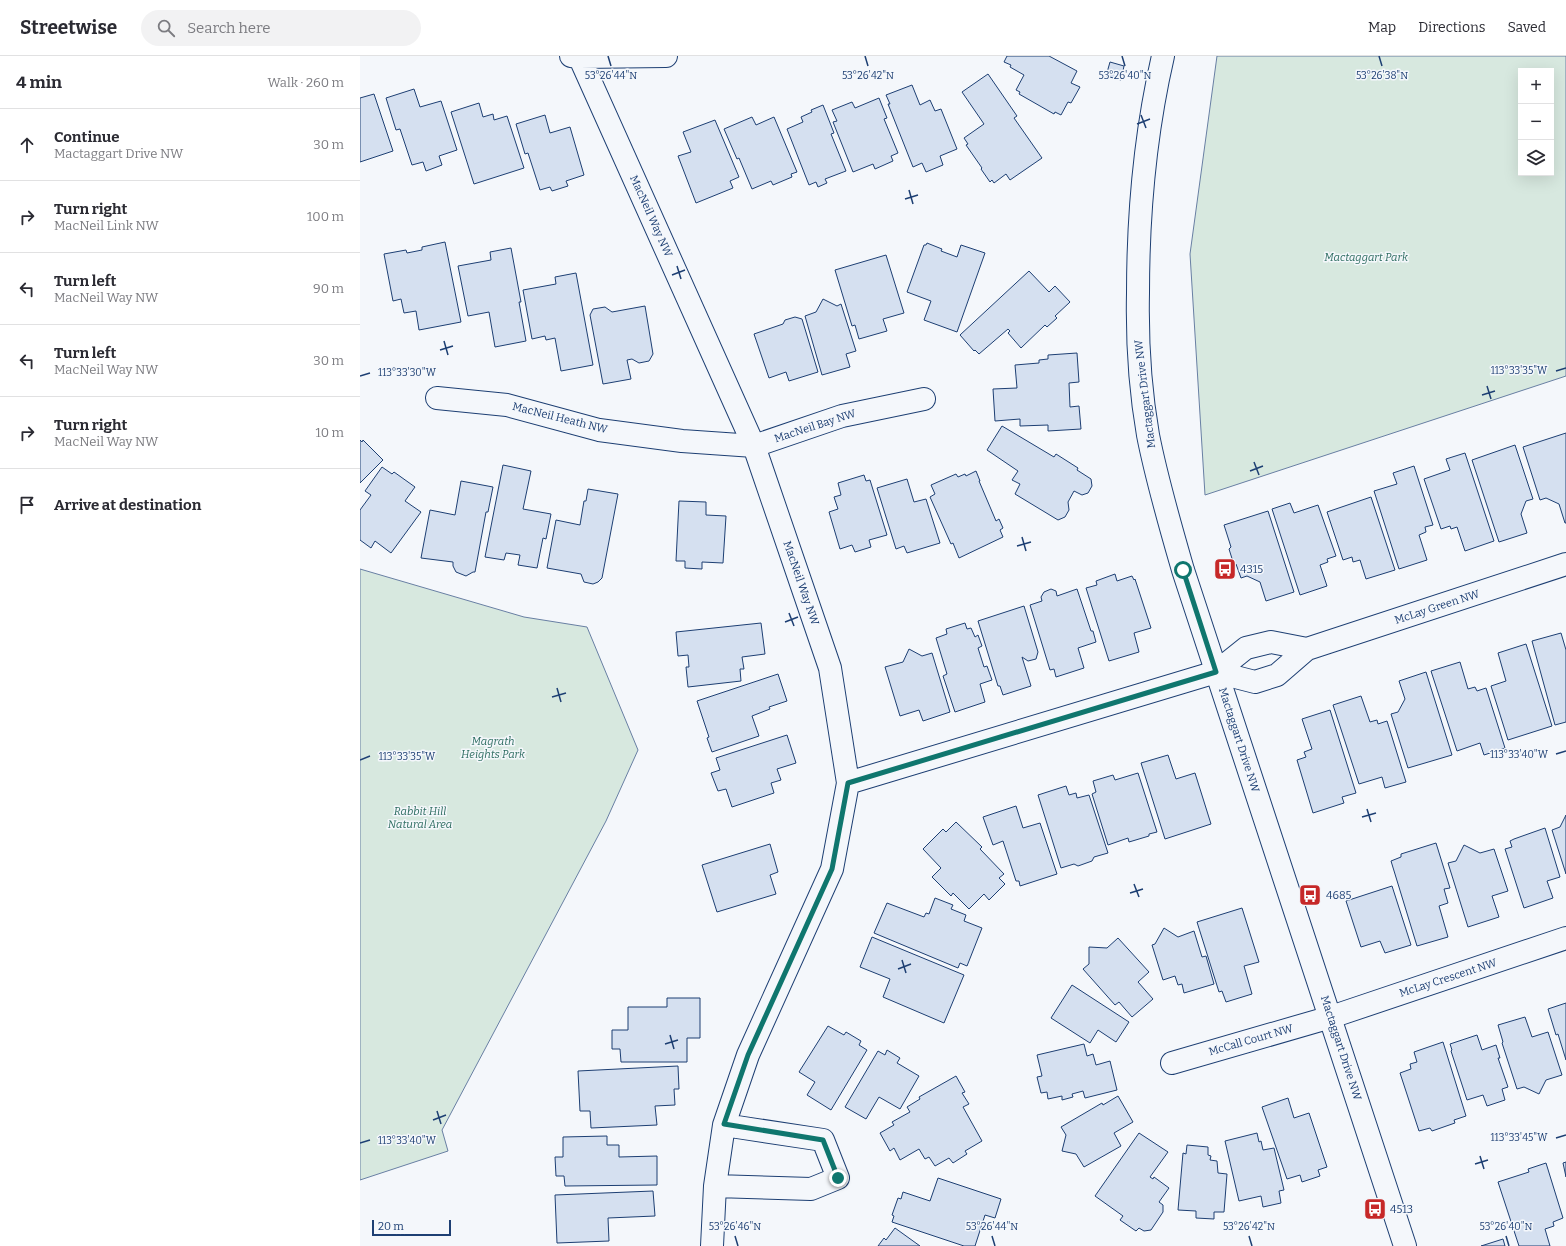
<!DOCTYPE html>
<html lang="en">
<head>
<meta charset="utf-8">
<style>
  :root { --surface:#fff; --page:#f2f2f3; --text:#2b2b33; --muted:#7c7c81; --line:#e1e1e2 }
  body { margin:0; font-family:Bitter,serif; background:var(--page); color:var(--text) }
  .controls { position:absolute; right:12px; top:12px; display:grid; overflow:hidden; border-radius:0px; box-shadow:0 4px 16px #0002 }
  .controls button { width:36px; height:36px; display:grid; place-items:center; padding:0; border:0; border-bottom:1px solid var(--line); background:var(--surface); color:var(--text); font:20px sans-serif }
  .scale { position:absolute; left:12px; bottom:10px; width:79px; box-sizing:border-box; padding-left:4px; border:2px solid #1d3f73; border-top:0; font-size:11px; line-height:14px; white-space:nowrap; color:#1d3f73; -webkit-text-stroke:3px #f4f7fb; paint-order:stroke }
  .stop { position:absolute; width:12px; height:12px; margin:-9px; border:3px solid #0f766e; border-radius:50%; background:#fff }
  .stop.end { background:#0f766e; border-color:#fff; box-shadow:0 1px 4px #0008 }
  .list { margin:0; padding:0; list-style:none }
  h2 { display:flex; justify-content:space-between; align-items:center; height:52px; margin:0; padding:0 16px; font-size:17px }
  h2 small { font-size:13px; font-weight:400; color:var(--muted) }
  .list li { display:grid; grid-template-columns:26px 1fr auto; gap:12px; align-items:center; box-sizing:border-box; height:72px; padding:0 16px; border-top:1px solid var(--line) }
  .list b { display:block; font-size:15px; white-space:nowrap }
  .list p { margin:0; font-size:13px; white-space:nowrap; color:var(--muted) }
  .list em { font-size:13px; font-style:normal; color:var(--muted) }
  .icon { flex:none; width:22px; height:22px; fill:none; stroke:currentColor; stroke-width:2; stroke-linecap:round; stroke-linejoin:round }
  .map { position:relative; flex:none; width:1206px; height:1190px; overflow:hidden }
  header { display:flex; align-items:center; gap:24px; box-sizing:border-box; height:56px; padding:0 20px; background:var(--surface); border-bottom:1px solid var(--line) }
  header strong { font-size:19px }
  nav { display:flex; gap:22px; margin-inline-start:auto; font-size:14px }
  .search { width:280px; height:36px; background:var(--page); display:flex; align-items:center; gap:10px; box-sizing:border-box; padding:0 14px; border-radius:22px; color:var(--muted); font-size:15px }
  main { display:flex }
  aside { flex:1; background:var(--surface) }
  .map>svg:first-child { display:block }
  .green { fill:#d7e8df; stroke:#687fa3; fill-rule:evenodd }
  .building { fill:#d5e0f0; stroke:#1d3f73 }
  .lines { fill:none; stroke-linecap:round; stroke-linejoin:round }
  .minor-casing { stroke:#1d3f73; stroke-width:24 }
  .tertiary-casing { stroke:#1d3f73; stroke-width:24 }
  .minor { stroke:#f4f7fb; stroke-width:22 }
  .tertiary { stroke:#f4f7fb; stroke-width:22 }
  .route { stroke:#0f766e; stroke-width:5 }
  .ticks { fill:none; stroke:#1d3f73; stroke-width:1.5 }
  .labels { text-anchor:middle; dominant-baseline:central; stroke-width:3; stroke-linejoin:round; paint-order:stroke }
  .street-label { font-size:11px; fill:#1d3f73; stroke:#f4f7fb }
  .park-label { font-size:11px; font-style:italic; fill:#2c6c60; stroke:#f4f7fb }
  .poi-label { font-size:11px; fill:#1d3f73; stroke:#f4f7fb; text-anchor:start }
  .ticks-label { font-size:10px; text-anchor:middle; fill:#1d3f73; stroke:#f4f7fb; stroke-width:3; stroke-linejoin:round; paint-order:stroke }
</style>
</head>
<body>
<header>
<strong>Streetwise</strong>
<div class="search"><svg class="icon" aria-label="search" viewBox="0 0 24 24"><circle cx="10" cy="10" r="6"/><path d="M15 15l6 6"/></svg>Search here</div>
<nav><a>Map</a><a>Directions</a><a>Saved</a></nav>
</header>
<main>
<aside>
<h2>4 min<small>Walk · 260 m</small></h2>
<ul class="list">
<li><svg class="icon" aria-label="ahead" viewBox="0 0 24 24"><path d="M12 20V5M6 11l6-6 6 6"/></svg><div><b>Continue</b><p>Mactaggart Drive NW</p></div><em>30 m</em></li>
<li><svg class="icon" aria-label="right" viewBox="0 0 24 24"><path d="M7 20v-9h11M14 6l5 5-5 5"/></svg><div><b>Turn right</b><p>MacNeil Link NW</p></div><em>100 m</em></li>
<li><svg class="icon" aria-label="left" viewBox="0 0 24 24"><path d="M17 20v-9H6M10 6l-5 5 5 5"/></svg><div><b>Turn left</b><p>MacNeil Way NW</p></div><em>90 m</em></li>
<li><svg class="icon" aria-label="left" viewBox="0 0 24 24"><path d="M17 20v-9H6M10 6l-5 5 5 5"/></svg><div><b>Turn left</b><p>MacNeil Way NW</p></div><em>30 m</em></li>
<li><svg class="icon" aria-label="right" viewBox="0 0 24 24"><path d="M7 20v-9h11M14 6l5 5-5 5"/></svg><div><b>Turn right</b><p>MacNeil Way NW</p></div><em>10 m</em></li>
<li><svg class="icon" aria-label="arrive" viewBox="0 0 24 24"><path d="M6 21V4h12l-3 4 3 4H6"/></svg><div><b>Arrive at destination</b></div></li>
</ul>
</aside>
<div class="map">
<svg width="1206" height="1190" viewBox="0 0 1206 1190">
  <rect width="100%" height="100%" fill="#f4f7fb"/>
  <path class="green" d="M857 0H1206V320L845 439 830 198ZM1161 15H1191V117H1161Z
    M0 513 164 561 227 571 278 694 246 765 82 1074 88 1095 0 1124Z"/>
  <path class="building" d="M647 0H689L717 15 711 27 720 31 711 47 708 46 701 59 695 56 694 58 659 38 660 36 656 34 664 19 650 11 651 9 644 6Z
    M750 6 764 10 761 24 746 20Z
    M628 18 657 60 654 62 682 102 650 124 646 118 634 127 632 124 630 126 621 113 622 112 606 89 608 88 604 82 624 68 602 36Z
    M552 29 560 49 570 44 575 55 581 53 597 93 580 100 583 109 566 116 562 107 553 111 528 48H530L526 39Z
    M54 33 60 51 81 45 97 94 79 100 82 109 66 115 63 106 52 109 40 73 36 74 26 42Z
    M14 38 33 95 0 106V42Z
    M519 42 527 62 524 63 538 97 531 100 533 105 515 113 513 108 493 116 473 66 477 65 472 54 492 46 495 52Z
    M119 47 123 61 133 58 134 64 147 60 164 112 114 128 91 56Z
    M463 49 474 77 471 78 486 115 465 123 467 127 458 131 456 126 449 129 427 73 443 66 441 61 452 56 451 54Z
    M185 59 190 77 210 71 224 119 206 125 208 130 192 135 190 131 180 134 168 97 165 98 156 68Z
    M392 61 396 69 414 61 437 116 431 118 432 121 413 129 411 125 392 133 379 102 377 103 364 73Z
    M355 64 379 121 370 125 373 132 336 147 318 100 331 96 323 76Z
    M85 186 101 266 59 274 56 255 44 257 41 243 33 245 24 198 46 194 47 197 62 194V191Z
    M567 187 582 193 581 195 597 201 601 189 625 197 597 276 564 264 571 245 547 236 564 189H566Z
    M151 192 161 246H159L166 285 135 291 129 256 108 260 98 210 131 204 130 196Z
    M526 199 544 257 523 263 527 275 499 283 495 269 492 270 475 214Z
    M669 215 689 236 695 230 710 246 695 260 697 262 687 271 685 269 661 292 648 277 650 275 648 273 619 298 615 294 614 295 600 279Z
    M216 217 233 309 201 315 195 282 186 284 185 280 172 283 163 234 196 228 195 221Z
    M463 243 477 250 481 248 496 295 486 298 490 311 462 319 445 260 456 256Z
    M285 250 293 298 289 305 279 307 272 303 267 304 271 323 243 328 230 259 233 253 245 251 252 256Z
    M435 261 442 263 458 316 429 325 426 316 409 322 394 278 423 268 425 264Z
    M717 297 719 326 709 327 710 351 719 350 721 373 688 375V369L660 370V363L635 365 633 333 657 332 655 309 679 307V304L688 303V299Z
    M642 370 694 401 696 398 718 412 717 414 731 423 732 430 728 437 722 439 714 435 708 446 709 454 705 461 698 464 655 438 660 428 652 424 658 415 627 394Z
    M1206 377V467H1205L1199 448 1186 442 1180 444 1163 391Z
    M0 384 2 386 3 384 23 404 0 427Z
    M1155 389 1173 443 1166 445 1161 458 1167 477 1139 486 1112 404Z
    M1105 397 1134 485 1105 495 1097 471 1091 473 1090 470 1081 473 1064 423 1090 414 1086 403Z
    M143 409 171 415 163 453 191 458 186 483 183 482 177 512 158 509 160 499 146 497 144 504 125 501Z
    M1054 410 1073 469 1065 471 1066 476 1059 479 1067 504 1039 513 1014 435 1037 428 1033 417Z
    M22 411 32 418 34 416 55 431 45 445 61 456 31 497 15 485 11 492 0 484V454L11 439 5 435Z
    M616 415 620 425H619L636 465 639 463 643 472 640 474 643 481 599 502 593 487 591 488 570 441 575 438 571 429 596 418 598 421 605 418 606 420Z
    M504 419 506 425 510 424 527 479 509 484 511 491 495 496 492 489 480 493 469 456 478 453 474 441 481 439 478 427Z
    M547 423 554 446 566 443 580 487 547 497 544 490 536 493 517 432Z
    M101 425 133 431 128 456H126L115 516H113L106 520 96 516 93 510V506L61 502 70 454 95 459Z
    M228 433 258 438 242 522 238 526 233 528 224 526 221 518 187 512 196 464 220 469 224 445H226Z
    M1011 441 1035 514 1006 523 1000 504 993 506 992 501 983 504 967 456Z
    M319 445 346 446V459L366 460 363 507 342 506V513L325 512V505H316Z
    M930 447 934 457 958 449 976 500 967 503 968 506 960 509 967 530 940 539 912 453Z
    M908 455 934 536 906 545 900 526 887 520 881 522 876 508 874 509 869 493 871 491 864 469Z
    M755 518 757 525 772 520 774 524 775 523 791 572 774 577 779 596 749 605 726 532 737 529 736 525Z
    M691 533 696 535 697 540 717 533 731 575H733L736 586 718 592 724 612 696 621 694 613 690 614 670 549 682 545 681 541 684 536Z
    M664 550 678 596 676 603 668 605 662 601 671 630 643 639 640 630H638L618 565Z
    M401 567 405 598 382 601 384 613H380L381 625 328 631 326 611H329L328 599 318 600 316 576Z
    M605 567 607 573 611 572 615 581 618 579 622 590 618 592 624 611 627 610 632 624 620 628 625 646 595 656 583 620 587 618 576 582 587 578 586 573Z
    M1201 577 1206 594V666L1195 669 1172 585Z
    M1166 588 1192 670 1148 684 1131 630 1146 625 1138 597Z
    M549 593 562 600 572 597 590 656 563 665 559 654 540 660 525 611 543 606Z
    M1100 606 1108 633 1115 631 1117 635 1126 632 1145 692 1124 699 1120 687 1097 695 1071 615Z
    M1066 616 1092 699 1048 712 1031 658 1038 656 1045 643 1039 625Z
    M418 618 427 645 409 651 410 653 392 660 399 680 352 696 347 682 349 681 337 645Z
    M1001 640 1010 666 1017 664 1018 668 1027 665 1046 726 1025 732 1022 721 999 728 973 649Z
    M970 654 996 737 982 741 984 747 953 757 937 704 946 701 944 696 952 693 942 663Z
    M427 679 436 707 417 713 421 724 411 727 414 737 372 751 366 733 358 735 351 717 360 714 356 702Z
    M808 699 816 723 835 717 851 768 805 783 781 707Z
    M778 717 797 776 789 778V780L769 786 768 782 748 789 732 738 736 736 733 725 753 719 755 724Z
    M706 730 709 739 716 737 717 742 729 739 748 797 734 801 732 805 718 810 714 808 701 812 678 739Z
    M656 750 663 772 680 767 697 818 660 830 659 825H656L643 785 633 789 623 761Z
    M1206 759V818L1192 774 1200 771Z
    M596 766 622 791 620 793 644 818 639 822 645 828 629 844 624 838 609 853 593 837 591 840 572 821 581 812 563 793 583 773 586 776Z
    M1185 772 1200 821 1187 825 1193 842 1164 852 1145 793 1152 791 1150 785 1154 783Z
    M1076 787 1090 832 1084 833 1088 847 1079 850 1088 881 1057 890 1031 805 1041 801V798Z
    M410 788 418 816 410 819 416 838 357 856 342 809Z
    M1104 789 1120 797 1134 793 1148 835 1132 840 1139 861 1108 871 1088 807 1096 805Z
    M1032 830 1051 889 1025 897 1020 885 1001 891 986 845Z
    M575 842 593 849 591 853 606 859 604 865 622 872 607 910 600 907 598 912 514 877 527 847 564 861 566 857 569 858Z
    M882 852 899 906 884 910 892 938 866 946 862 935 859 936 837 866Z
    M804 872 818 881 834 875 842 901 846 900 854 928 824 937 822 928 818 929 815 920 803 924 792 889 795 888Z
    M512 881 604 919 584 967 523 941 530 923 500 911Z
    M758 882 789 916 778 926 793 943 772 961 759 946 755 949 723 913 729 908V891L747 892Z
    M712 929 769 966 756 986 738 974 730 987 691 962Z
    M307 942H340V982H327V1006H261L260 993H252V974H268V951H307Z
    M1206 947V1004L1198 978 1196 979 1188 953Z
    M1165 961 1172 981 1188 976 1202 1019 1186 1024 1179 1038 1164 1031 1157 1033 1142 987 1143 986 1138 969Z
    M468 970 484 979 486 976 501 985 499 989 507 994 471 1054 447 1039 455 1026 439 1016Z
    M1117 979 1122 994 1136 989 1140 1002H1138L1148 1031 1142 1033 1145 1044 1127 1050 1123 1039 1107 1044 1091 995 1092 994 1090 988Z
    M1083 986 1106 1060 1094 1064 1095 1067 1072 1075 1070 1072 1059 1075 1040 1017 1051 1013 1050 1008 1057 1006 1054 996Z
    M724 988 727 1000 733 998 736 1009 750 1005 757 1034 725 1042 723 1035 712 1038 713 1041 702 1044V1040L688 1043 687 1036 681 1037 677 1021 682 1020 677 999Z
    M527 994 540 1002 537 1007 559 1020 540 1053 519 1041 506 1063 485 1051 518 995 525 999Z
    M318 1010 319 1033H314L315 1049 295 1050 297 1069 231 1072 230 1055H220L218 1015Z
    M596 1020 605 1036 602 1037 609 1048 603 1051 622 1085 605 1095 607 1098 593 1107 589 1102 575 1110 569 1101 565 1103 559 1093 540 1104 534 1092 530 1095 520 1077 534 1069 532 1066 550 1056 547 1051 560 1043 559 1041Z
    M758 1040 773 1066 754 1077 761 1090 724 1111 716 1098 702 1095 706 1079 701 1071 742 1047 743 1049Z
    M928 1042 934 1062 949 1057 967 1111 958 1114 960 1120 942 1126 940 1119 927 1123 902 1051Z
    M779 1077 808 1096 790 1121 793 1123 794 1121 809 1132 799 1146 803 1149V1156L791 1174 784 1175 779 1172 776 1175 760 1164 763 1160 735 1140Z
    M897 1077 899 1086 901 1085 903 1094 914 1092 924 1134 919 1135 921 1147 903 1151 901 1140 879 1145 865 1085Z
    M247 1080V1089H259V1101L297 1100V1129L205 1130 204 1120H196L195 1101H203V1081Z
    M827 1089 848 1091V1099L851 1100 850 1104 857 1105 858 1117 867 1118 864 1156H854V1163L836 1162V1155L818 1154 823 1097 826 1098Z
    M1206 1106V1121L1203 1107Z
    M1186 1107 1203 1162 1193 1166 1194 1170 1185 1173 1190 1190H1159L1138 1126 1169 1116 1168 1113Z
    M578 1122 641 1143 635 1162 625 1159 615 1190H604L532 1166 534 1160 532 1159 538 1142 541 1143 543 1136 570 1145Z
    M293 1135 295 1160 248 1162 249 1185 197 1187 195 1139Z
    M535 1172 560 1190H518L524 1182 526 1184Z
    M1143 1183 1145 1190H1121Z"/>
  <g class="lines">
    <g class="minor-casing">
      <path id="minor" d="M211 0 220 1 306 0
        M219 0 394 390 470 612 488 727 472 813 388 999 364 1069 355 1130 352 1190
        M77 342 147 349 239 374 322 385 394 390 482 360 564 343
        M856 616 895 626 917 619 947 593 1206 508
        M488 727 856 616 886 592 911 586 947 593
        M812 1007 971 961 1206 882
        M355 1130 451 1133 478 1122 463 1084 364 1069"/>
    </g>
    <g class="tertiary-casing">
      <path id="tertiary" d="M803 0C785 78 778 157 778 237 777 284 780 333 788 379 797 425 810 469 823 514L1045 1190"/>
    </g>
    <use href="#minor" class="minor"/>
    <use href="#tertiary" class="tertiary"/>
  </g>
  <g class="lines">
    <path class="route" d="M478 1122 463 1084 364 1068 388 999 472 813 488 727 856 616 823 514"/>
  </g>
  <path class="ticks" d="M248 0 251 10M505 0 508 10M762 0 765 10M1019 0 1022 10M781 59 786 72M777 68 790 63M549 134 553 148M545 143 558 139M317 210 321 223M312 219 325 214M84 285 88 299M80 294 93 290M1196 315 1206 312M0 320 10 317M1127 330 1131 343M1122 339 1135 335M894 406 899 419M890 415 903 410M662 481 666 495M657 490 671 486M429 557 434 570M425 566 438 561M197 632 201 646M192 641 206 637M1196 698 1206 695M0 704 10 700M1007 753 1011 766M1002 761 1016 757M774 828 779 841M770 837 783 833M542 904 546 917M538 913 551 908M310 979 314 993M305 988 318 984M77 1055 81 1068M73 1064 86 1059M1196 1082 1206 1079M0 1087 10 1084M1120 1100 1124 1113M1115 1108 1128 1104M375 1180 378 1190M632 1180 635 1190M889 1180 892 1190M1146 1180 1149 1190"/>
  <defs>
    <g id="bus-square" transform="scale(1.15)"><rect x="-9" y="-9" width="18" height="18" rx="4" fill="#c62828" stroke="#f4f7fb"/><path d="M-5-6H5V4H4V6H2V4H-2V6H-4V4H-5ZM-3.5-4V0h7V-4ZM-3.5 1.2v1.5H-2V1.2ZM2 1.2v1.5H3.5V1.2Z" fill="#fff"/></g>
  </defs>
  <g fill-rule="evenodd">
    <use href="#bus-square" x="865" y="513"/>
    <use href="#bus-square" x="950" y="839"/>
    <use href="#bus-square" x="1015" y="1153"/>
  </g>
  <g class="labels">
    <g class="street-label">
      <text transform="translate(291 160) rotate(66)">MacNeil Way NW</text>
      <text transform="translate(785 338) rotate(-97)">Mactaggart Drive NW</text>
      <text transform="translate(200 362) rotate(14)">MacNeil Heath NW</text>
      <text transform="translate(455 370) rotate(-18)">MacNeil Bay NW</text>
      <text transform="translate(441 527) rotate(71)">MacNeil Way NW</text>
      <text transform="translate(1077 551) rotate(-18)">McLay Green NW</text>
      <text transform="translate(879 684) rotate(72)">Mactaggart Drive NW</text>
      <text transform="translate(1088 922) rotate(-18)">McLay Crescent NW</text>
      <text transform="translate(891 984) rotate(-16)">McCall Court NW</text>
      <text transform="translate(981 992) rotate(72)">Mactaggart Drive NW</text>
    </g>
    <g class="park-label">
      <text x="1006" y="201">Mactaggart Park</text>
      <text x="133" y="685">Magrath<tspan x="133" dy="13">Heights Park</tspan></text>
      <text x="60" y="755">Rabbit Hill<tspan x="60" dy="13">Natural Area</tspan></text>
    </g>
    <g class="poi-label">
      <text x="880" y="513">4315</text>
      <text x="966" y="839">4685</text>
      <text x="1030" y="1153">4513</text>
    </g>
  </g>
  <g class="ticks-label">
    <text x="251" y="23">53°26'44"N</text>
    <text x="508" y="23">53°26'42"N</text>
    <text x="765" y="23">53°26'40"N</text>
    <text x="1022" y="23">53°26'38"N</text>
    <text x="1159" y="318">113°33'35"W</text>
    <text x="47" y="320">113°33'30"W</text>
    <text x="1159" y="702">113°33'40"W</text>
    <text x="47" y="704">113°33'35"W</text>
    <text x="1159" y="1085">113°33'45"W</text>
    <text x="47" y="1088">113°33'40"W</text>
    <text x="375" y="1174">53°26'46"N</text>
    <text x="632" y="1174">53°26'44"N</text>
    <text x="889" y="1174">53°26'42"N</text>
    <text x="1146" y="1174">53°26'40"N</text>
  </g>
</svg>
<div class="controls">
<button>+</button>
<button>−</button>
<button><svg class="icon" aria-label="layers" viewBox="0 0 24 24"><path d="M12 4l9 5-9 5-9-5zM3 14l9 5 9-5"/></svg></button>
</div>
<div class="scale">20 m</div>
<div class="stop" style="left:823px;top:514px"></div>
<div class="stop end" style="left:478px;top:1122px"></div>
</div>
</main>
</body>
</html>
